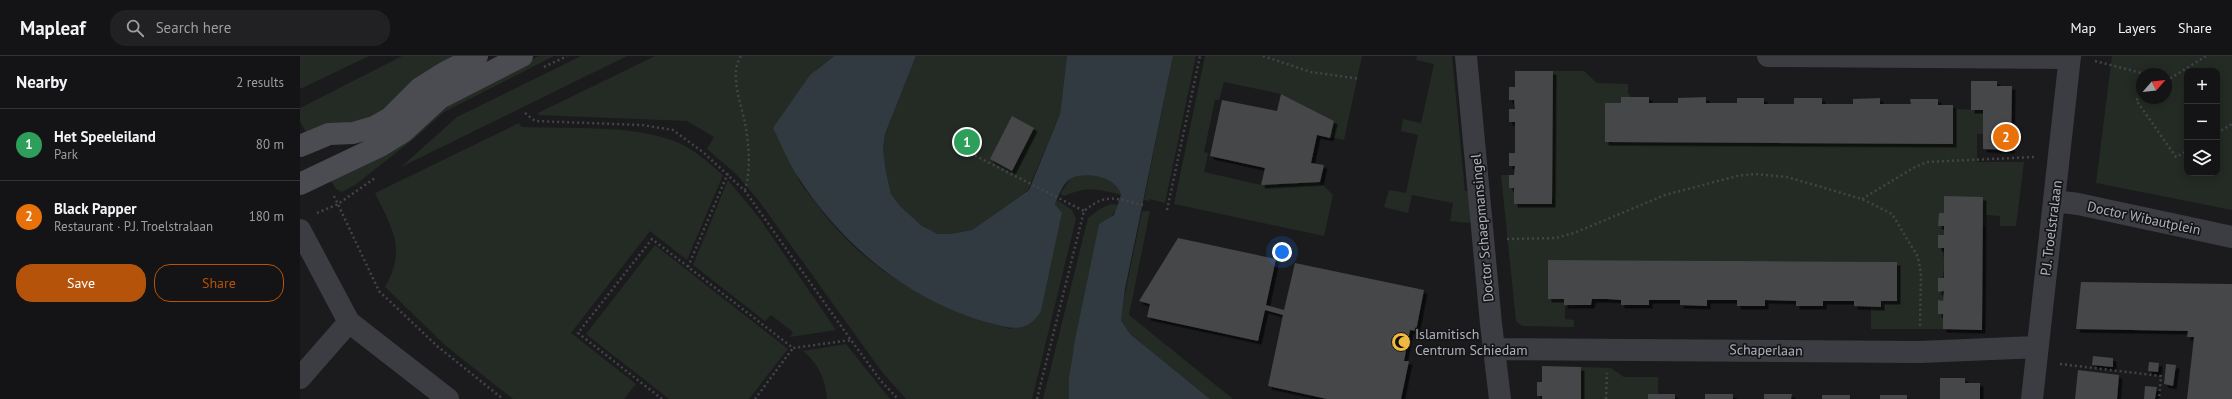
<!DOCTYPE html>
<html lang="en">
<head>
<meta charset="utf-8">
<style>
  :root { --surface:#141416; --page:#212123; --text:#f1f3f6; --muted:#9d9ea1; --line:#333335; --accent:#b45309 }
  body { margin:0; font-family:"PT Sans",sans-serif; background:var(--page); color:var(--text) }
  .controls { position:absolute; right:12px; top:12px; display:grid; overflow:hidden; border-radius:8px; box-shadow:0 2px 10px #0003 }
  .controls button { width:36px; height:36px; display:grid; place-items:center; padding:0; border:0; border-bottom:1px solid var(--line); background:var(--surface); color:var(--text); font:20px sans-serif }
  .compass { position:absolute; left:1836px; top:12px; width:36px; height:36px; border-radius:50%; background:var(--surface); box-shadow:0 2px 10px #0003; rotate:62deg }
  .you { position:absolute; left:982px; top:196px; width:14px; height:14px; margin:-10px; border:3px solid #fff; border-radius:50%; background:#1a73e8; box-shadow:0 0 0 6px #1a73e833 }
  .badge { display:grid; place-items:center; width:26px; height:26px; border-radius:50%; background:var(--accent); color:#fff; font-size:13px; font-weight:700 }
  .pin { position:absolute; translate:-50% -50%; border:2px solid #fff; box-shadow:0 1px 4px #0006 }
  .list { margin:0; padding:0; list-style:none }
  h2 { display:flex; justify-content:space-between; align-items:center; height:52px; margin:0; padding:0 16px; font-size:17px }
  h2 small { font-size:13px; font-weight:400; color:var(--muted) }
  .list li { display:grid; grid-template-columns:26px 1fr auto; gap:12px; align-items:center; box-sizing:border-box; height:72px; padding:0 16px; border-top:1px solid var(--line) }
  .list b { display:block; font-size:15px; white-space:nowrap }
  .list p { margin:0; font-size:13px; white-space:nowrap; color:var(--muted) }
  .list em { font-size:13px; font-style:normal; color:var(--muted) }
  .actions { display:flex; gap:8px; padding:12px 16px }
  .actions a { flex:1; padding:9px 0; border:1px solid var(--accent); border-radius:16px; text-align:center; font-size:14px; color:var(--accent) }
  .actions .main { background:var(--accent); color:#fff }
  .icon { flex:none; width:22px; height:22px; fill:none; stroke:currentColor; stroke-width:2; stroke-linecap:round; stroke-linejoin:round }
  .map { position:relative; flex:none; width:1932px; height:343px; overflow:hidden }
  header { display:flex; align-items:center; gap:24px; box-sizing:border-box; height:56px; padding:0 20px; background:var(--surface); border-bottom:1px solid var(--line) }
  header strong { font-size:19px }
  nav { display:flex; gap:22px; margin-inline-start:auto; font-size:14px }
  .search { width:280px; height:36px; background:var(--page); display:flex; align-items:center; gap:10px; box-sizing:border-box; padding:0 14px; border-radius:16px; color:var(--muted); font-size:15px }
  main { display:flex }
  aside { flex:1; background:var(--surface) }
  .map>svg:first-child { display:block }
  .green { fill:#232b24; fill-rule:evenodd }
  .water { fill:#313a41 }
  .building { fill:#45464a; filter:url(#shadow) }
  .lines { fill:none; stroke-linecap:round; stroke-linejoin:round }
  .path { stroke:#424449; stroke-width:2.5; stroke-dasharray:2 3; stroke-linecap:butt }
  .minor { stroke:#3c3d42; stroke-width:22 }
  .secondary { stroke:#4a4c52; stroke-width:22 }
  .labels { text-anchor:middle; dominant-baseline:central; stroke-width:3.5; stroke-linejoin:round; paint-order:stroke }
  .street-label { font-size:14px; fill:#aeb2bc; stroke:#161618 }
  .poi-label { font-size:14px; fill:#aeb2bc; stroke:#161618; text-anchor:start }
</style>
</head>
<body>
<header>
<strong>Mapleaf</strong>
<div class="search"><svg class="icon" aria-label="search" viewBox="0 0 24 24"><circle cx="10" cy="10" r="6"/><path d="M15 15l6 6"/></svg>Search here</div>
<nav><a>Map</a><a>Layers</a><a>Share</a></nav>
</header>
<main>
<aside>
<h2>Nearby<small>2 results</small></h2>
<ul class="list">
<li><span class="badge" style="background:#2e9e5b">1</span><div><b>Het Speeleiland</b><p>Park</p></div><em>80 m</em></li>
<li><span class="badge" style="background:#e8710a">2</span><div><b>Black Papper</b><p>Restaurant · P.J. Troelstralaan</p></div><em>180 m</em></li>
</ul>
<div class="actions"><a class="main">Save</a><a>Share</a></div>
</aside>
<div class="map">
<svg width="1932" height="343" viewBox="0 0 1932 343">
  <defs>
    <filter id="shadow"><feDropShadow dx="3.5" dy="3.5" stdDeviation="0" flood-color="#0009"/></filter>
  </defs>
  <rect width="100%" height="100%" fill="#1b1b1d"/>
  <path class="green" d="M0 0H69L0 33Z
    M102 0H163L79 59 7 78 0 65V52Z
    M239 0H254L144 56 115 82 55 129 42 136 36 133 29 121 149 44Z
    M281 0H327L101 111 157 61Z
    M355 0H534C499 25 502 30 499 71 499 82 494 109 497 119 499 128 510 139 516 147 562 213 633 251 710 273L741 255 762 157 755 148 757 144 772 154 776 163 732 343H606L582 316 459 145 435 117 407 93 414 81 387 65 238 59V57Z
    M616 0H767L760 58 728 134 672 174 650 178H638L622 170 600 150 591 138 586 116 583 93 585 78Z
    M873 0H896L865 147 849 143V145L844 144Z
    M905 0H1062L1044 84 1030 81 1034 65 981 38 924 26 919 44H915L904 96 908 97 904 116 961 129 1020 126 1033 139 1024 180 874 148Z
    M1117 0H1152L1165 135H1173L1172 165 1168 167 1150 165 1153 147 1112 139 1108 157 1084 151 1089 134 1106 137 1118 79 1101 75 1103 63 1121 67 1134 8 1116 4Z
    M1812 0H1932V154L1796 127ZM1887 15H1917V117H1887ZM1842 18H1866V42H1842Z
    M1253 15H1284L1297 27 1328 28V37L1331 41 1321 47H1305V86L1653 88V53L1683 54V78H1677V106H1724L1716 170H1700V160L1686 159V170H1683V141H1644V157H1639V170H1644V179H1638C1646 198 1646 217 1638 236L1644 235 1643 245H1638V258H1643V273H1571V251H1581V245L1596 206 1248 204V243H1264L1274 249V251L1265 250V263L1274 264V271L1222 270 1216 265 1201 119H1209V132H1214L1215 148H1252Z
    M219 67 222 71C269 73 335 68 379 87 395 94 409 107 423 119L387 204 350 175 271 277 336 328 324 343H213L146 290 85 231C107 193 92 172 75 137Z
    M787 118C799 120 818 125 821 139 798 133 787 130 764 140L760 138 771 122Z
    M428 124 460 163 536 274 490 281 493 276 471 259 465 265 393 209Z
    M811 148 819 149 810 163 799 168 771 309 769 343H743L788 162 800 153Z
    M842 155H850L829 259 933 343H910L830 278 821 264 822 253Z
    M355 189 488 293 449 343H369L286 278Z
    M546 288 590 343H527C526 324 518 307 503 295Z
    M1281 311 1311 312 1324 321H1358V338H1348V343H1281Z"/>
  <path class="water" d="M534 0H616L585 78 583 93 586 116 591 138 600 150 622 170 638 178H650L672 174 729 134 760 58 767 0H873L825 233 821 264 830 278 910 343H769V322L775 284 799 168 814 159 821 139C817 121 787 115 772 122 763 126 759 139 755 148L762 157 741 255C727 279 708 272 686 266 607 243 542 189 498 121 488 106 481 88 473 72L510 19Z"/>
  <path class="building" d="M1215 15H1253L1252 148H1214V132H1209V119H1214L1215 110H1209V97H1215V66H1209V53H1215L1214 44H1209V31H1215Z
    M1671 25H1697V30H1712L1711 94 1683 93V54H1671Z
    M981 38 1034 65 1030 82 1017 79 1011 107 1024 109 1020 126 961 129 965 112 910 100 922 44 977 55Z
    M1321 41H1349V47H1378V42L1406 41V47H1437V42H1464V48H1494V42H1522V48H1553V43L1580 42V48H1611L1610 43H1638V49H1653V88L1305 86V47H1321Z
    M712 60 734 72 712 115 690 103Z
    M1644 140 1683 141 1682 274 1643 273V258H1638V244L1643 245 1644 235 1638 236V222H1644V192H1638V179H1644V170H1638L1639 157H1644Z
    M878 182 976 203 966 249 984 254 995 207 1124 234 1116 275 1110 274 1104 305H1109L1101 343H1027L968 330 983 259 965 254 958 285 847 261 850 248 839 245Z
    M1248 204 1597 206V245H1581V251L1554 250V245H1523V250H1496V245L1465 244V250H1437V244H1407V250L1380 249V244H1349V249H1321V244L1307 243H1292L1291 249H1264V243H1248Z
    M1781 226 1932 228V343H1887L1894 281H1887L1888 275 1776 273Z
    M1793 300 1813 302V311L1792 309Z
    M1849 306 1859 307 1858 316 1848 315Z
    M1866 308 1876 309 1873 330 1864 328Z
    M1242 310 1281 311V343H1242V340H1237V326H1242Z
    M1778 314 1819 319 1817 343H1775Z
    M1640 322H1665V327H1680V343H1640Z
    M1845 330 1857 331 1855 343H1844Z
    M1348 338H1375V343H1348Z
    M1405 338H1433V343H1405Z
    M1464 338H1492L1491 343H1464Z
    M1522 339H1550V343H1522Z
    M1580 339H1607V343H1580Z"/>
  <g class="lines">
    <path class="path" d="M441 0C429 18 441 47 445 67 449 89 451 113 445 134
      M963 0 1011 16 1060 23
      M1795 5 1845 18
      M244 11 267 0
      M1866 25 1906 0
      M1842 40 1836 44 1876 101 1887 95
      M225 57 235 65 342 69 373 74 404 97 445 135 551 284 581 325 598 343
      M1917 77 1932 68
      M666 95 784 155
      M34 140 79 235 137 290 203 343
      M1562 143 1615 111 1627 106 1734 101
      M867 154 900 0
      M17 157 38 148 75 122
      M1207 183 1256 182 1274 177 1365 139 1437 120 1456 118 1487 121 1562 143 1592 158 1618 201 1621 217 1620 271
      M388 211 428 117
      M1760 308 1861 320 1859 343
      M362 343 278 277 352 183 493 292 551 284
      M455 343 493 292
      M737 343 784 155C807 136 816 143 843 149
      M1306 343 1307 317"/>
    <path class="minor" d="M1166 0 1191 268 1200 343
      M1468 0 1770 2
      M1755 145 1778 148 1932 181
      M0 174 49 266 148 343
      M1196 293 1620 296 1737 291
      M0 322 49 266
      M1732 343 1770 0"/>
    <path class="secondary" d="M0 90 29 78 53 77 74 71 90 62 120 32 144 17 177 0
      M0 128 82 89 103 76 140 42 222 0"/>
  </g>
  <defs>
    <g id="mosque-disc" transform="scale(1)"><circle r="9.5" fill="#f0b840" stroke="#161618"/><path d="M3.5-4.9A6 6 0 1 0 3.5 4.9A5 5 0 1 1 3.5-4.9Z" fill="#111"/></g>
  </defs>
  <g fill-rule="evenodd">
    <use href="#mosque-disc" x="1101" y="286"/>
  </g>
  <g class="labels">
    <g class="street-label">
      <text transform="translate(1844 162) rotate(12)">Doctor Wibautplein</text>
      <text transform="translate(1182 172) rotate(-95)">Doctor Schaepmansingel</text>
      <text transform="translate(1751 172) rotate(-83)">P.J. Troelstralaan</text>
      <text transform="translate(1466 294) rotate(1)">Schaperlaan</text>
    </g>
    <g class="poi-label">
      <text x="1115" y="278">Islamitisch<tspan x="1115" dy="16">Centrum Schiedam</tspan></text>
    </g>
  </g>
</svg>
<div class="controls">
<button>+</button>
<button>−</button>
<button><svg class="icon" aria-label="layers" viewBox="0 0 24 24"><path d="M12 4l9 5-9 5-9-5zM3 14l9 5 9-5"/></svg></button>
</div>
<svg class="compass" viewBox="-18 -18 36 36"><path d="M0-13l5 13h-10z" fill="#e53935"/><path d="M0 13l5-13h-10z" fill="#9d9ea1"/></svg>
<div class="you"></div>
<div class="pin badge" style="left:667px;top:86px;background:#2e9e5b">1</div>
<div class="pin badge" style="left:1706px;top:81px;background:#e8710a">2</div>
</div>
</main>
</body>
</html>
